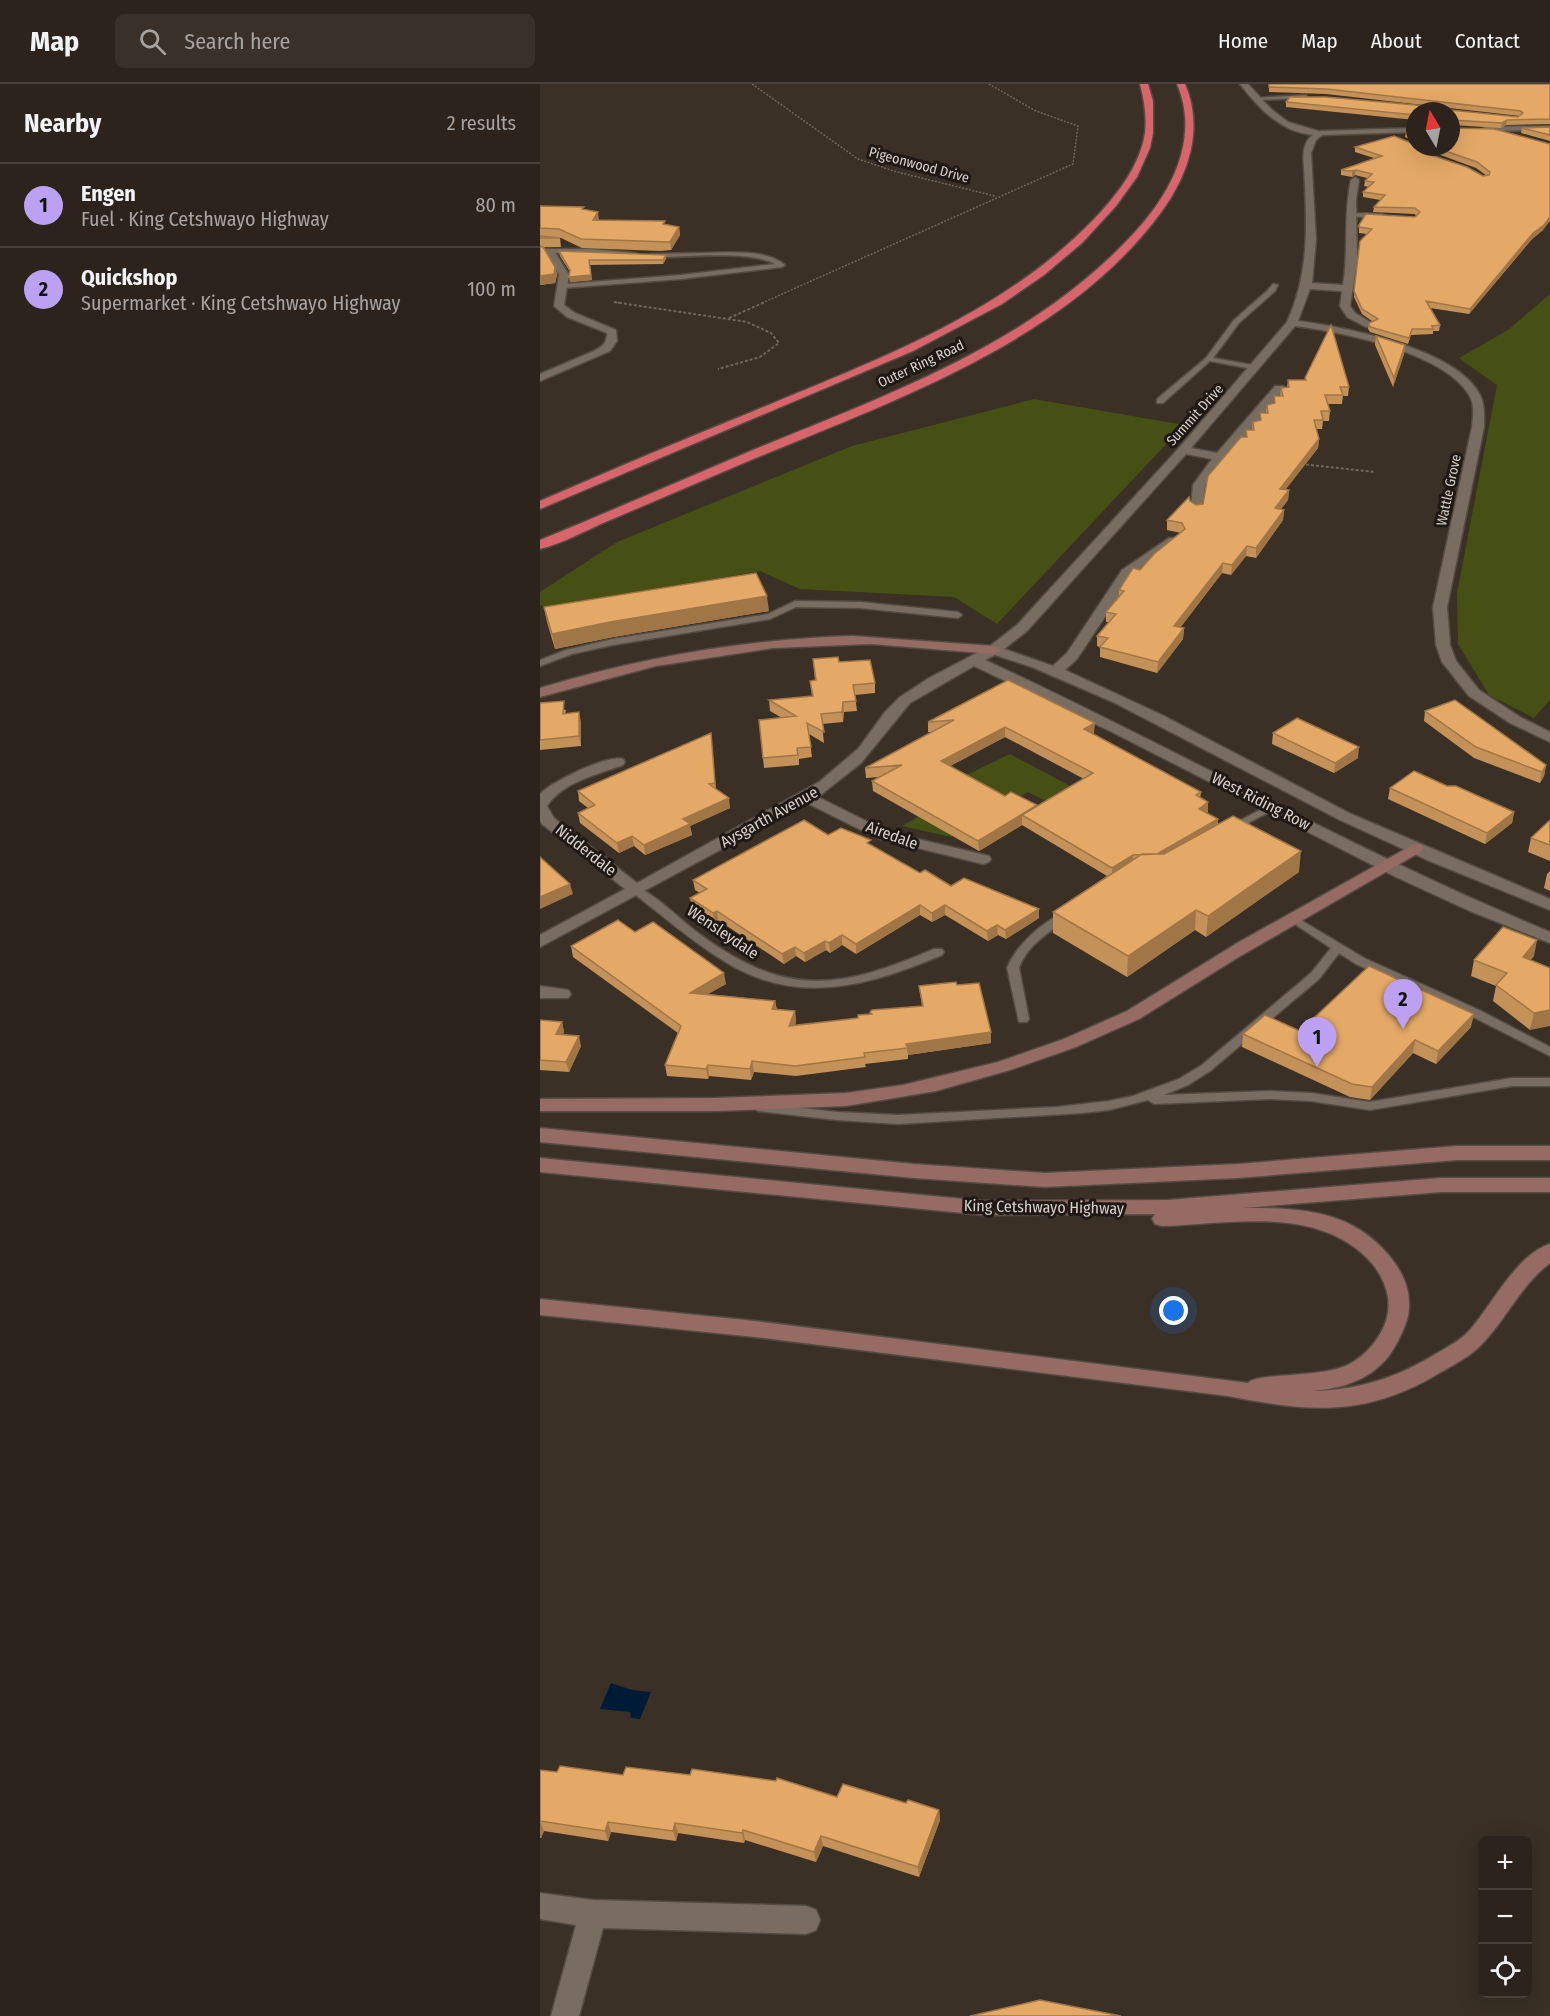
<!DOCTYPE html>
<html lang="en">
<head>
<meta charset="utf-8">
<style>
  :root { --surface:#2c241c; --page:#383029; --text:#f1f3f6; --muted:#a6a4a3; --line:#48413b; --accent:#bca0f2 }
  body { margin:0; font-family:"Fira Sans Condensed",sans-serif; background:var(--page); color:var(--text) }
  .controls { position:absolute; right:18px; bottom:18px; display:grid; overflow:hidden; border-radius:9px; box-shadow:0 6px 24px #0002 }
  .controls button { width:54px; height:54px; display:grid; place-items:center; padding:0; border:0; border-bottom:2px solid var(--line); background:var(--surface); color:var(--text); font:30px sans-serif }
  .compass { position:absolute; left:866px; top:18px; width:54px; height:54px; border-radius:50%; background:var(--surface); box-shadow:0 6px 24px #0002; rotate:350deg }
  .you { position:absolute; left:634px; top:1227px; width:21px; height:21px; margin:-15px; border:4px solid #fff; border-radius:50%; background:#1a73e8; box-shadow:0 0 0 9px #1a73e833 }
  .badge { display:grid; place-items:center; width:39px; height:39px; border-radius:50%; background:var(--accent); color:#111; font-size:20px; font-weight:700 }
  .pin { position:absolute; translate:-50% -50px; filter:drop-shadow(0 2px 3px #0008) }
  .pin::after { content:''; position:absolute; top:32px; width:21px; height:18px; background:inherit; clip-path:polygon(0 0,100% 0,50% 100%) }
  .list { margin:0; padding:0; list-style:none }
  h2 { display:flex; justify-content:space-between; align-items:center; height:78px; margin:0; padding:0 24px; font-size:26px }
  h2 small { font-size:20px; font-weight:400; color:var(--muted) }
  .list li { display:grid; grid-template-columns:39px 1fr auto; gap:18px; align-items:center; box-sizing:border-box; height:84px; padding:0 24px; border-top:2px solid var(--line) }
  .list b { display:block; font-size:22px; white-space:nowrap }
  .list p { margin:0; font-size:20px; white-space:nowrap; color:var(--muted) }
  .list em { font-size:20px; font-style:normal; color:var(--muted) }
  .icon { flex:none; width:33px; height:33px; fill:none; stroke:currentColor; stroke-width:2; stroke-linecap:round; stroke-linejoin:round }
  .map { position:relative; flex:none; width:1010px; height:1932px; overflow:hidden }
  header { display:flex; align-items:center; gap:36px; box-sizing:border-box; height:84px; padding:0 30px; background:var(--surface); border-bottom:2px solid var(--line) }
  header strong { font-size:28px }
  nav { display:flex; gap:33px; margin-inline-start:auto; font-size:21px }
  .search { width:420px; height:54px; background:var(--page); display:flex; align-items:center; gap:15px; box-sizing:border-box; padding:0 21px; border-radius:9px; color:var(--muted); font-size:22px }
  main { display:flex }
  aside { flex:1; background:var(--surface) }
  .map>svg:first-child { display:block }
  .green { fill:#465014 }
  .water { fill:#001b37 }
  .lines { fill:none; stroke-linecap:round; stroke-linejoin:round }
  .lane-casing { stroke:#544c43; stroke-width:3 }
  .street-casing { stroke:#544c43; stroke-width:3 }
  .secondary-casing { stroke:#544c43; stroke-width:3 }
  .highway-casing { stroke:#544c43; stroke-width:3 }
  .path-far1 { stroke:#6f665c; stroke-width:1.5; stroke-dasharray:2 1.5; stroke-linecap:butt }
  .path { stroke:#6f665c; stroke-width:2; stroke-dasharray:3 2; stroke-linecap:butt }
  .lane { fill:#796d61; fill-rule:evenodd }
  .street { fill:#796d61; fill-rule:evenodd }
  .secondary { fill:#956b64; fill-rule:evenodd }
  .highway { fill:#d7656b; fill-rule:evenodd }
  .wall { fill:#c49158; fill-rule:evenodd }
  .shaded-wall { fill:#a07647 }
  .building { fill:#e4a966; stroke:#a07647; stroke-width:1.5 }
  .labels { text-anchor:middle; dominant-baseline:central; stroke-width:6; stroke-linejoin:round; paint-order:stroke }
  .far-street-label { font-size:14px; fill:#d7d1ca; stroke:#1e1914 }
  .street-label { font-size:16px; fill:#d7d1ca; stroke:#1e1914 }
</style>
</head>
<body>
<header>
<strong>Map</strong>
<div class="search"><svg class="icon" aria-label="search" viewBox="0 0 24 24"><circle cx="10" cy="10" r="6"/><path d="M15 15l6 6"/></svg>Search here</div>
<nav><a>Home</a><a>Map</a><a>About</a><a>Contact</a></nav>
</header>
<main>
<aside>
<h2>Nearby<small>2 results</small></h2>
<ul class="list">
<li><span class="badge">1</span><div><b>Engen</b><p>Fuel · King Cetshwayo Highway</p></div><em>80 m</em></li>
<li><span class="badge">2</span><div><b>Quickshop</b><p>Supermarket · King Cetshwayo Highway</p></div><em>100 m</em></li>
</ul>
</aside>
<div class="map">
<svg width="1010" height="1932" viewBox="0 0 1010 1932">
  <rect width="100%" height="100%" fill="#3a3025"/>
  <path class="green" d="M1010 210V616L994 634 949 611 918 560 917 509 957 301 919 274 968 246Z
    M494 315 644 341 457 540 414 513 260 505 220 487 9 524 0 521V508L77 458 312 362Z
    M470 670 532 703 508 718 488 708 411 753 362 742 430 703 418 695Z"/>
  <path class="water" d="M71 1599 92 1606 111 1608 100 1635 91 1634 90 1628 60 1625Z"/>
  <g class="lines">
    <g class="lane-casing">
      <path id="lane" d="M766 11 768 14 717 16 714 14Z
        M1010 42V46L945 47 942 45 945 43Z
        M875 44V48L781 51 778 49 781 47Z
        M810 129 842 130 845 132 842 134 808 132Z
        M0 165H52L95 169 98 171 95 173 52 169H0Z
        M160 169C186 169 224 164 245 181L242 183 141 195 24 204 21 202 24 200 141 191 235 180C210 166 142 173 112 174L109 172 112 170Z
        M733 200 738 201 735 207 699 239 673 274 718 282V286L670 277 623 319H617V315L666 274 694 236 727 207Z
        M255 517 320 518 418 528 422 531 418 534 320 524 256 523 230 535 73 561 32 570 0 582V576L26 566 73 555 228 530Z
        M731 720 735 721 736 723 735 725 693 747H685L684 745Z
        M96 803C113 808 143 838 158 849 245 914 299 906 394 865H402L404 868 402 871C328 902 257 923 184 877 151 857 122 831 92 808L91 806Z
        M526 829 530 830 532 832 530 834C510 847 487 861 479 884L489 935 487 938H479L467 884C475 863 504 835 526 829Z
        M754 832 824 874 939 926 1010 963V972L931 932 816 880 799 869 779 895 670 987 648 1001 624 1011 730 1007 771 1009 830 1018 972 994H1010V1002H972L830 1026 771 1017 730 1015 614 1020 608 1016 569 1026 543 1029 358 1040 297 1036 218 1027 212 1023 218 1019 297 1028 358 1031 517 1023 569 1017 593 1012 639 995 662 981 771 889 791 864 750 837 748 835 750 833Z"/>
    </g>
    <g class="street-casing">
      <path id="street" d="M700 0H708L731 25 748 38 785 49 776 56 771 69 776 156 772 199 803 201C809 166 803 131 811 96L815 93 819 96 816 116 817 177 810 222 815 229 835 241 826 243 807 233 800 222 802 207 770 205 758 237C806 243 917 265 940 311 945 321 944 332 944 343L907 523 910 561 916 577 939 606 980 633 1010 648V658L970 639 929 612 902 578 896 561 893 523 932 343C933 333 935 320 929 311 904 268 801 248 755 242L651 364 677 369 735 302H743L745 304 665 401 661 428 657 429 651 425 653 401 672 375 646 370 487 547 464 565 513 582 527 569 582 486 629 454H637L639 457 637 460 592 492 537 575 525 586 624 632 811 730 1010 815V826L887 776 800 736 573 618 492 583 455 571 445 576C635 664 816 768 1010 848V859L930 827 858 794 572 648 434 582 370 619 321 679 278 713 348 748 449 772 451 775 449 778 443 780 337 754 267 719 0 863V851L85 805 2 740 0 737V710C13 697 66 671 83 675L85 678 83 681C57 691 24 697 7 722L14 734 97 799 279 698 318 665 345 628 360 613 389 594 450 562 477 541 639 364 747 238C770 188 767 138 764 84 763 73 762 58 773 51 740 48 719 24 700 0Z
        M7 165H13L29 191 24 221 35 229 76 246 77 257 70 267 0 297V290L54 267C63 262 67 259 67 249L27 233 14 222 19 191 5 167Z
        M0 902 28 906 31 910 28 914H0Z
        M0 1809 53 1816 266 1822 276 1826 280 1836 276 1846 266 1850 63 1844 39 1932H11L36 1841 0 1835Z"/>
    </g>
    <g class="secondary-casing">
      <path id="secondary" d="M313 552 454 562 461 566 454 570 331 560 233 564 116 582 0 613V604C103 573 206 555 313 552Z
        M876 759 882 761 884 764 882 767 697 874 599 935 536 963 470 986 396 1007 306 1022 176 1027H0V1015L176 1014 306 1009 363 1001 458 978 524 955 587 927 699 858Z
        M0 1044 374 1080 505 1089 698 1080 917 1062H1010V1076H917L698 1094 505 1103 374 1094 0 1058Z
        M0 1074 444 1117 628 1116 901 1094H1010V1108H901L703 1124C737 1124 772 1124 803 1137 834 1150 869 1184 869 1219 870 1233 863 1247 857 1259 852 1268 846 1277 837 1284 820 1299 795 1305 773 1307 820 1306 859 1293 899 1268 909 1262 921 1256 929 1247 952 1221 976 1171 1010 1160V1179C981 1201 967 1234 942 1260 931 1272 915 1280 901 1288 826 1334 769 1328 688 1312L215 1253 0 1231V1215L215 1237 708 1299C717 1288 788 1295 813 1278 834 1265 852 1239 848 1213 845 1196 836 1182 824 1171 770 1122 688 1140 622 1142L615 1140 612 1135 615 1130 444 1131 0 1088Z"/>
    </g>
    <g class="highway-casing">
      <path id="highway" d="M600 0H608L613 17V49L610 64 597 93 576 122 542 159 504 191 462 220 373 267 0 425V417C71 386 142 356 214 327 336 276 465 230 558 131 579 108 600 81 605 49 607 32 604 16 600 0Z
        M637 0H645C664 44 649 90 622 127 524 262 340 321 192 384 149 402 106 421 63 439 43 448 21 460 0 465V456C71 427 142 396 213 366 349 310 494 259 595 148 632 108 660 54 637 0Z"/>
    </g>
    <path class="path-far1" d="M212 0 318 75 357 88 455 112
      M74 218 82 219
      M222 219 533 80 538 42 496 27 449 0"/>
    <path class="path" d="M74 218 207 238 231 249 239 259 220 273 178 285
      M189 234 225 218
      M761 380 835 388"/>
    <use href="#lane" class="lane"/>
    <use href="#street" class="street"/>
    <use href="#secondary" class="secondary"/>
    <use href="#highway" class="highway"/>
  </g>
  <path class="wall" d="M729 0H1010V40L966 41 961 44 911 41V27H875V36L746 23V18L911 26 978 33 980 32 786 10 729 8Z
    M1010 43V57L981 49 982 44Z
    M911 44 1003 146 992 155 929 230 890 224 900 241 899 247H893V250L871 251 868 260 830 248 828 245 829 239 832 237 822 230 814 213 820 157 827 150 819 149V141L875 133 876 131 874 130 833 128 834 123 840 116 823 113V108L829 103 824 102 825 97 827 94 815 91 812 93 801 91V86L834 74 815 68V63L891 71 943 92H947L936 84 895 69 884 63H911Z
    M875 45V58L865 53 866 48Z
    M0 122 45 126 59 136 125 141 139 143 140 151 131 166 121 167 42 164 21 154 11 153 20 154 21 163H4L15 183 17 191 15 199 0 201Z
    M19 167 126 171V175L123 180 49 181 52 196 30 198V188L20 172Z
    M836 252 865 261 864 270 853 303 835 261Z
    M765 294 809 303 808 312H803L802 320H788L790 327 789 337H783L782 345H776L779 355 778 364 745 406H749L748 416 741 425 744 426 743 436 716 474 706 472 691 491 682 489 640 544H644L643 555 617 589 560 573V563L557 562V552L568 538H566V528L579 512V506L641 449 627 446V436L650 417 656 421 663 420 706 353V346H712L713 338 720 336V329H726L727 321 734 320V312H740L741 304 747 303 748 296H765Z
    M4 523 229 527 73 553 15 565 7 538Z
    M273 575 299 578 335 599V609L315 611 317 627 304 628 303 638 282 640 284 659 269 650 272 673 259 675V681L224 684 219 636 242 634 230 627 229 616 272 612 270 597 275 596Z
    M468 596 554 649 553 650 661 708 660 714 668 728 667 729 678 735V740L759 788 666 853 655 846 587 893 513 849V828L567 792 482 741 439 767 333 707 332 697 340 693 326 694 325 684 393 648H388V638ZM465 653 544 695 497 722 465 712 410 682Z
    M0 619 26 626 25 630 41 638V662L0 666Z
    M885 627 1006 681 1004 692 1000 699 934 674 884 637Z
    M171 649 176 705 190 724 150 742 152 751 105 771 94 762 79 769 40 739 38 729 48 724 39 717 38 707Z
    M733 649 818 674 794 689 732 660Z
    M907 702 974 728 972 739 945 760 848 715 850 704Z
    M1010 736V777L988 768 991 754Z
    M288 751 332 761 380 789 411 802 499 834 466 855 458 851 448 857 405 831 392 838 380 831 316 870 302 861 290 869 286 866 265 878 256 872 244 880 178 836 174 838 152 824 150 814 160 809 155 806 153 796Z
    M1010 787V807L1004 804 1007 790Z
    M95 848 186 900 168 910 235 917 237 926 255 927 256 938 255 941 318 934 330 930V928L382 922 379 902 417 901 451 948V959L368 971V975L325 980 326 983 256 992 214 988 211 996 169 992 168 995 127 992 125 981 138 949 33 873 31 862Z
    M994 872 990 876 1010 884 990 946 953 917 956 902 931 892 934 876Z
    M0 936 22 938 24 948 23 950 41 962 29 988 0 986Z
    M931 943 896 980 873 969 830 1016 810 1013 702 963 703 950 760 947Z
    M0 1686 17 1688 83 1691 366 1719 399 1726 400 1736 379 1793 283 1762 276 1778 205 1756 204 1759 138 1749 136 1757 71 1748 68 1757 4 1747 1 1754H0Z"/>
  <path class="shaded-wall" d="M967 36 966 41 961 44 962 39Z
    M816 86 815 91 812 93V87Z
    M58 128 59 136H53Z
    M1010 133V137L1003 146 992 155 929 230 930 225 993 149Z
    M139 143 140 151 131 166 130 158Z
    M126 171V175L123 180V176Z
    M15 183 17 191 15 199 0 201V192Z
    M51 191 52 196 30 198 29 193Z
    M865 261 864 270 853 303 854 294Z
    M779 355 778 364 739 414 740 405Z
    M749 406 748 416 734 434 735 424Z
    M744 426 743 436 716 474V464Z
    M707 462 706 472 691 491 692 481Z
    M683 479 682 489 633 553 634 542Z
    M227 512 229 527 73 553 15 565 12 550 70 538Z
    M644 544 643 555 617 589 618 578Z
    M303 618 304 628 303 638 302 628Z
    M39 628 41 638V662L39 652Z
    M555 639 554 649 544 655V645Z
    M465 643V653L401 687V677Z
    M819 663 818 674 794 689 795 679Z
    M1006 681 1004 692 1000 699 1002 688Z
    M189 714 190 724 150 742 152 751 105 771 104 761 143 735Z
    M668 718V728L659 735V725Z
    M497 721 482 731V741L439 767 438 757Z
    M974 728 972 739 945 760 947 749Z
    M678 735 677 745 615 781 616 770Z
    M92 752 94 762 79 769 77 759Z
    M761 767 759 788 666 853 668 832Z
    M593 771V781L572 795V784Z
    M30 800 33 810 0 825V813Z
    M380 821V831L316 870V860Z
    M405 821V831L392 838V829Z
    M499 825V834L466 855 465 846Z
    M656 826 655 846 587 893 588 872Z
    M177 827 178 836 174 838 173 829Z
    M457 841 458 851 448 857 447 847Z
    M302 851V861L290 869 289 859Z
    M997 856 994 872 979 890 983 873Z
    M285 857 286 866 265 878 264 869Z
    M255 863 256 872 244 880 242 870Z
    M184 889 186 900 152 919 150 909Z
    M235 917 237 927 232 925Z
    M1010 926V942L990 946 994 929Z
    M255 927 256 938 250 952 249 942Z
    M934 930 931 943 896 980 898 967Z
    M22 938 24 948 18 960 16 950Z
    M451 948V959L368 971 366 960Z
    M39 952 41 962 29 988 26 978Z
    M875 956 873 969 830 1016 832 1003Z
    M212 977 214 988 211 996 210 985Z
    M168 981 169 992 168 995 166 985Z
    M399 1726 400 1736 379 1793 378 1783Z
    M0 1737 4 1747 1 1754 0 1752Z
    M68 1738 71 1748 68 1757 65 1747Z
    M135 1739 138 1749 136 1757 133 1747Z
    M203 1746 205 1756 204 1759 202 1749Z
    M281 1752 283 1762 276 1778 274 1768Z"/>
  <path class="building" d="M729 0H1010V35L967 36 962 39 912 36 911 39V27H875V31L746 18 750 13H786L909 24 911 26 978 33 983 29 981 27 787 5 729 3Z
    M1010 43V51L982 44Z
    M911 44 954 45 1010 60V133L1004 141 993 149 930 225 886 217 900 241 892 242 893 245H872L869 254 830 243 829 239 838 235 822 225 814 207 820 157 832 145 819 143V141L826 130 875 133 880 128 875 124 834 123 845 111 823 108 834 98 825 97 832 90 816 86 812 87 801 86 842 72 815 63 854 52 874 60 875 61V63H878L891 71 927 83 943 92 949 91 950 88 937 78 894 63H911Z
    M875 45V53L866 48Z
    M0 122 44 123 42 125 58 128 53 136 125 137 123 140 139 143 130 158 41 155 19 145 0 144Z
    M0 152 20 154H0Z
    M0 162 3 163 15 183 14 190 0 192Z
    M19 167 126 171 123 176H49L51 191 29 193 30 186Z
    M791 241 809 303H800L803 311H785L790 327H781L783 336H774L779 355 740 405 749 406 735 424 744 426 716 464 707 462 692 481 683 479 634 542 644 544 618 578 560 563 568 554 557 552 576 530 566 528 584 507 579 506 593 484 600 486 614 470 645 445 642 439 627 436 649 413 650 417 656 421 663 420 668 392 701 353H707L706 346H714L713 338 721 336 720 329H728L727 321 735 319 734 312H743L741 304 749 303 748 296H766L765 294Z
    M836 252 865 261 854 294Z
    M216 489 227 512 70 538 12 550 4 523Z
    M298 573 299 578 330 576 335 599 313 601 316 617 303 618 302 628 281 630 284 648 267 639 271 663 257 664 258 671 223 674 219 636 256 632 229 616 273 612 270 597 276 596 273 575Z
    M468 596 555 639 544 645 661 708 656 711 668 718 659 725 678 735 617 770 593 771 572 784 482 731 553 689 465 643 401 677 465 712 471 708 497 721 438 757 332 697 362 681 325 684 414 636 388 638Z
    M915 616 1006 681 1002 688 936 663 885 627Z
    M24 617 23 630 39 628V652L0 656V619Z
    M757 634 819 663 795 679 733 649Z
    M171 649 175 699 169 700 189 714 143 735 150 740 104 761 92 752 77 759 38 729 55 721 38 707Z
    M874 687 907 702H916L974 728 947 749 850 704Z
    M693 732 761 767 668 832 656 826 588 872 513 828 602 770H624Z
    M264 736 288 751 301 744 331 756 327 759 380 789 385 786 411 802 424 794 499 825 465 846 457 841 447 847 405 821 392 829 380 821 316 860 302 851 289 859 285 857 264 869 255 863 242 870 177 827 173 829 150 814 167 805 153 796Z
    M1010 736V761L991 754Z
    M0 773 30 800 0 813Z
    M78 836 95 848 113 838 184 889 150 909 235 917 232 925 255 927 249 942 318 934V931L332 930 330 928 332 926 383 922 379 902 416 898 417 901 439 899 451 948 366 960 368 964 324 969 325 973 255 982 212 977 210 985 168 981 166 985 125 981 141 942 31 862Z
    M963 843 997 856 983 873 1010 884V926L994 929 956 901 967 889 934 876Z
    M829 882 934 930 898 967 875 956 832 1003 812 1000 703 950 725 931 760 947Z
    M0 936 22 938 16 950 39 952 26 978 0 976Z
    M20 1682 83 1691 86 1683 150 1691 152 1685 236 1697 237 1694 297 1713 303 1700 366 1719 368 1716 399 1726 378 1783 281 1752 274 1768 203 1746 202 1749 135 1739 133 1747 68 1738 65 1747 0 1737V1686L17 1688Z
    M500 1916 581 1932H430Z"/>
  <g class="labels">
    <g class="far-street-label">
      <text transform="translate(379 81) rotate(15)">Pigeonwood Drive</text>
      <text transform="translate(381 280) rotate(-25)">Outer Ring Road</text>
      <text transform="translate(655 331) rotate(-48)">Summit Drive</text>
      <text transform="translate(909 406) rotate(-78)">Wattle Grove</text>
    </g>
    <g class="street-label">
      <text transform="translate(721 717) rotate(27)">West Riding Row</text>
      <text transform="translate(229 733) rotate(-29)">Aysgarth Avenue</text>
      <text transform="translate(352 751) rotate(20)">Airedale</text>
      <text transform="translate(46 766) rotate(38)">Nidderdale</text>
      <text transform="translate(183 848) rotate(34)">Wensleydale</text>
      <text transform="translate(504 1123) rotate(1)">King Cetshwayo Highway</text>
    </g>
  </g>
</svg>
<div class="controls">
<button>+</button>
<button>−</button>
<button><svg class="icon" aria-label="locate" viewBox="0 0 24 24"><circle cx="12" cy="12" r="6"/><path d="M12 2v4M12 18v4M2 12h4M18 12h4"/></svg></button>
</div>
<svg class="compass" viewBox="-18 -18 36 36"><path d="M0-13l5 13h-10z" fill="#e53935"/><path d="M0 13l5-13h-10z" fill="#a6a4a3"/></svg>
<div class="you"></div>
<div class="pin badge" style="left:777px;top:983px">1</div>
<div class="pin badge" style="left:863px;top:945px">2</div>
</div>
</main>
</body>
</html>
